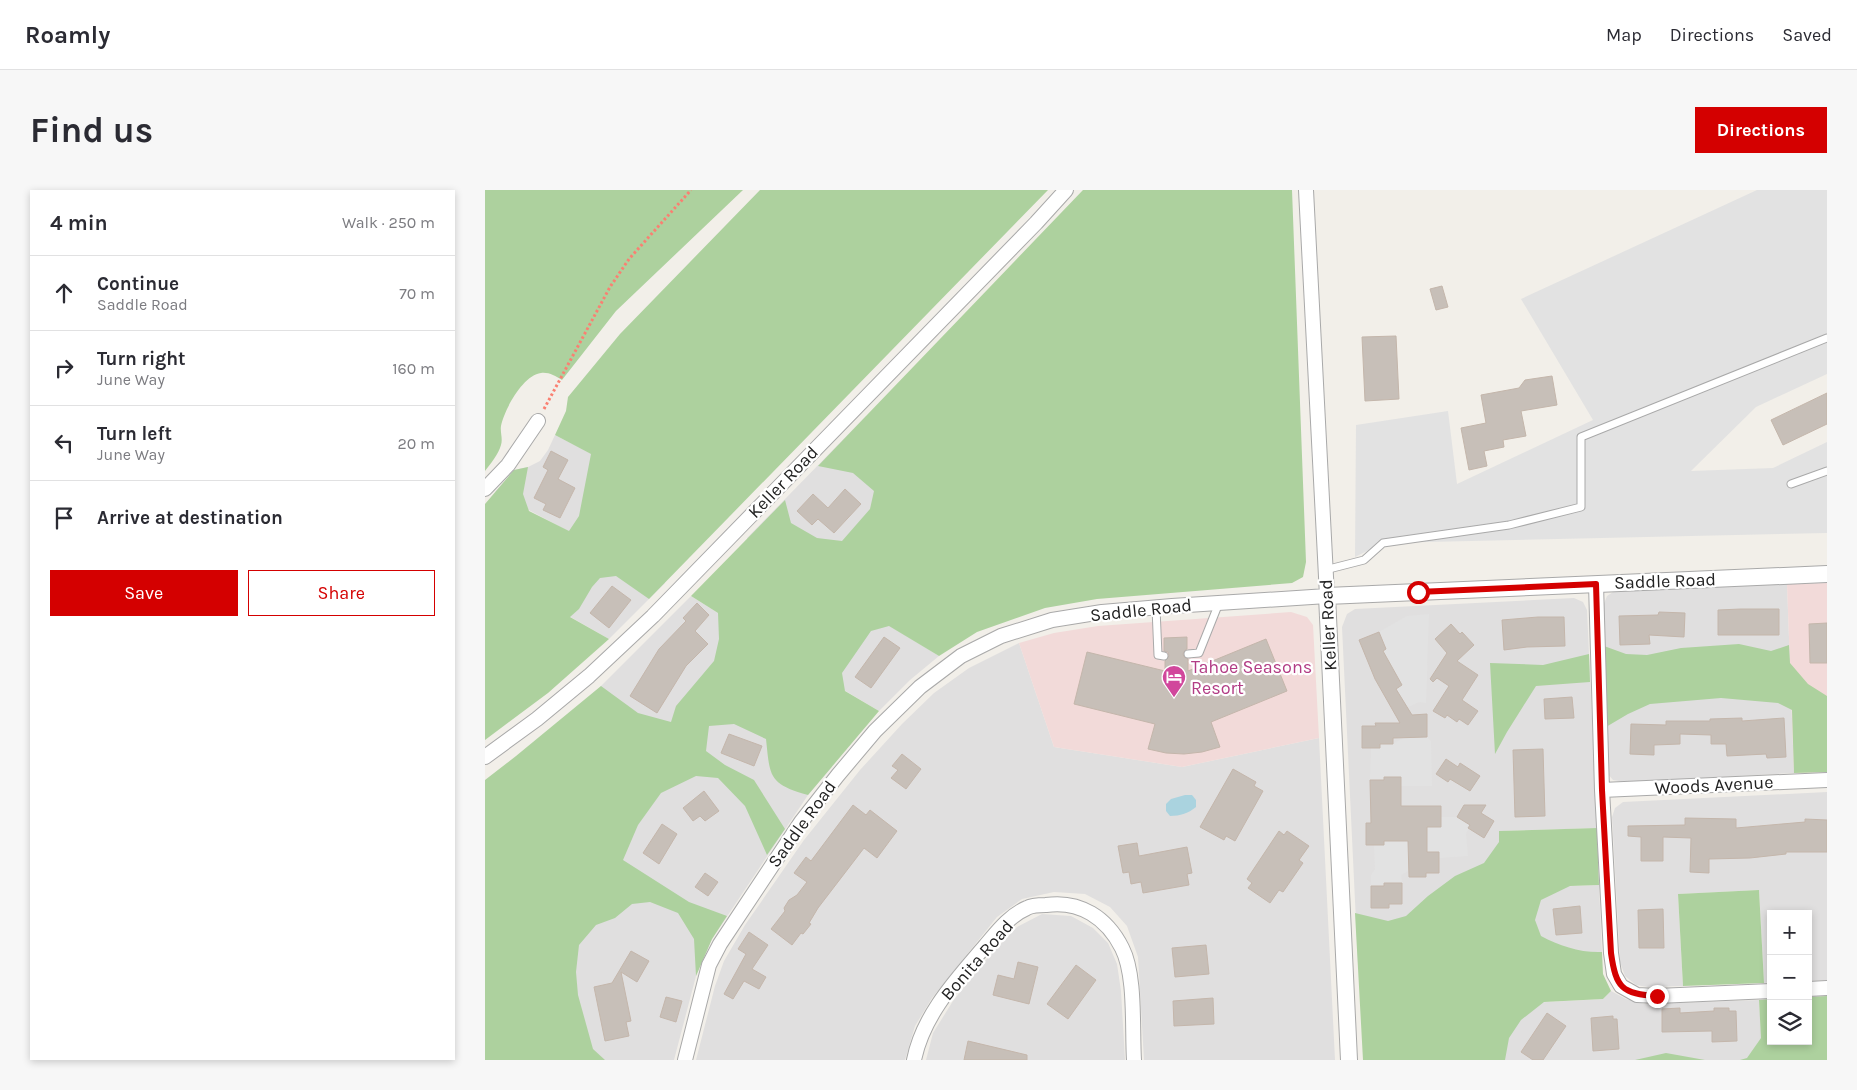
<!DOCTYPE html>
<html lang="en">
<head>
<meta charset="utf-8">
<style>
  :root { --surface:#fff; --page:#f7f7f7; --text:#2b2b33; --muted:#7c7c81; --line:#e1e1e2; --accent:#d40000 }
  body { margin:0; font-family:Karla,sans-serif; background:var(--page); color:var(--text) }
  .controls { position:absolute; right:15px; bottom:15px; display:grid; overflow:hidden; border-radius:0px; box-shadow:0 2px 8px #0003 }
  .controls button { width:45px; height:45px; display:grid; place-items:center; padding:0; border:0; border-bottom:1px solid var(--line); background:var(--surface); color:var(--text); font:25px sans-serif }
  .stop { position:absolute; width:15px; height:15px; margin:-11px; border:4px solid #d40000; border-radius:50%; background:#fff }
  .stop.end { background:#d40000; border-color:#fff; box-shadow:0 1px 5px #0008 }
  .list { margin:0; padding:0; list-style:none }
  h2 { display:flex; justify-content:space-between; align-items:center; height:65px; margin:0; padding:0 20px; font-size:21px }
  h2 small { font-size:16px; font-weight:400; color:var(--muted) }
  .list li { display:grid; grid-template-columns:32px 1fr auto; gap:15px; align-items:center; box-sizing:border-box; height:75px; padding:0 20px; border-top:1px solid var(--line) }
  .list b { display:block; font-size:19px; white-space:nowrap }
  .list p { margin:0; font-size:16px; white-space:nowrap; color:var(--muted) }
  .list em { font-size:16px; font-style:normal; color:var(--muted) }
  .actions { display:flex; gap:10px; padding:15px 20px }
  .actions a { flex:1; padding:11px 0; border:1px solid var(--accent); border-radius:0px; text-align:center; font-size:18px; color:var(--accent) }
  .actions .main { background:var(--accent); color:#fff }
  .icon { flex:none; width:28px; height:28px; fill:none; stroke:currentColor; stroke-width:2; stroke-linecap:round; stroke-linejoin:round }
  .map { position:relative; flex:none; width:1342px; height:870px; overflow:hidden; border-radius:0px }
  header { display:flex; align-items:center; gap:30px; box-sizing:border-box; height:70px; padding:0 25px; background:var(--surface); border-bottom:1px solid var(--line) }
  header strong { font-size:24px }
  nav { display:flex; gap:28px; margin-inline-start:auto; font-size:18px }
  .intro { display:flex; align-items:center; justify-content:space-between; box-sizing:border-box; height:120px; padding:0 30px }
  h1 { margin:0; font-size:35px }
  .button { padding:12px 22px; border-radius:0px; background:var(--accent); color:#fff; font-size:18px; font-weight:700 }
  main { display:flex; gap:30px; padding:0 30px }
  aside { flex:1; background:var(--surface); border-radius:0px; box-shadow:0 2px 8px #0003 }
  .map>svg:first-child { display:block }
  .residential { fill:#e0dfdf }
  .commercial { fill:#f2dad9 }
  .forest { fill:#add19e }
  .parking { fill:#e2e2e2 }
  .water { fill:#aad3df }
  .building { fill:#c7bfb8; stroke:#c4b6ab }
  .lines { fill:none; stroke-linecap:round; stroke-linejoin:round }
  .service-casing { stroke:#a9a9a9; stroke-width:9 }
  .minor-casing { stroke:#a9a9a9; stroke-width:16 }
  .tertiary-casing { stroke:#a9a9a9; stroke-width:18 }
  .path { stroke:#fa8072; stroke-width:3; stroke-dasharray:2.5 2.5; stroke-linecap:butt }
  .service { stroke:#fff; stroke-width:7 }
  .minor { stroke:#fff; stroke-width:14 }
  .tertiary { stroke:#fff; stroke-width:16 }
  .route { stroke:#d40000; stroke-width:6 }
  .labels { text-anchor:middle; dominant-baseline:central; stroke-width:4.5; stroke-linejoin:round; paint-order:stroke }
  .street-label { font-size:18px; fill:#222; stroke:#fff }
  .hotel-label { font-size:18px; fill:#b23c85; stroke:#fff; text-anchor:start }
</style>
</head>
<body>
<header>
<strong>Roamly</strong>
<nav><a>Map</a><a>Directions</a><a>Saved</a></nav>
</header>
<div class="intro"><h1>Find us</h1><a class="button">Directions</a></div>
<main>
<aside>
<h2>4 min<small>Walk · 250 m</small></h2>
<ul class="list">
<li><svg class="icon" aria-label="ahead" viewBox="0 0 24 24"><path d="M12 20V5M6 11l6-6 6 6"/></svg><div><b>Continue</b><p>Saddle Road</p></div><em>70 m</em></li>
<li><svg class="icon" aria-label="right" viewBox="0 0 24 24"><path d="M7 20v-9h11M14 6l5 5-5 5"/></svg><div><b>Turn right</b><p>June Way</p></div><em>160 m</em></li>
<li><svg class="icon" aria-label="left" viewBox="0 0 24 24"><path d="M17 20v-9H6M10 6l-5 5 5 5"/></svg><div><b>Turn left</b><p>June Way</p></div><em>20 m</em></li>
<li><svg class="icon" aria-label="arrive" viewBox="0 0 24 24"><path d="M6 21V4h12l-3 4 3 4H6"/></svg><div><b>Arrive at destination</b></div></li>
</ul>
<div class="actions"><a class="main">Save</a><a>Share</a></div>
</aside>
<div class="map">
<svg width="1342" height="870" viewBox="0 0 1342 870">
  <rect width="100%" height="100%" fill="#f2efe9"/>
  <path class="residential" d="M381 226 455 297 350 402 454 466 425 490 394 521 292 460 347 577 323 605 227 749 211 786 189 870H0V853L109 503 206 406 292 460 262 348Z
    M70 245 107 264 180 393 124 449 47 405 98 349 10 302 29 280 43 277 55 271 63 260Z
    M1302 394 1309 583 1140 592 1128 590 1123 584 1118 416 1122 406 1131 400Z
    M1089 408 1098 412 1102 420 1112 638 1014 641 1017 699 1114 695 1117 762 873 774 857 437 862 424 870 419Z
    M534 453 569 557 697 577 834 548 850 870H659L653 767 642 736 625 717 600 704 569 702 537 709 512 727 447 808 430 836 420 870H211L230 796 239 771 260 735 319 650 375 580 417 534 449 503 484 478Z
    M1342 602V790L1323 791V724H1286V792L1279 793 1274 700 1193 704 1198 796 1163 797 1151 795 1140 786 1135 772 1127 627 1130 618 1138 612Z
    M557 724 586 726 608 738 623 753 632 774 636 801 640 870H441L448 843 468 811 505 765 532 737Z
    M1126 801 1141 809 1160 814 1274 810 1278 870H1011L1008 815 1118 809Z"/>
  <path class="commercial" d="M1342 393V582L1309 583 1302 394Z
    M806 422 822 427 828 435 834 548 697 577 569 557 534 453 569 443 613 436Z"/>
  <path class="forest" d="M0 0H258L131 121 77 190C70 186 64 182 56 183 38 185 19 220 16 236 15 242 18 249 16 255 13 265 6 273 0 281Z
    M275 0H563L164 409 131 386 115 388 107 397 94 419 85 427 124 449 63 503 0 550V314L29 280 43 277 38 304 44 321 84 341 94 326 106 264 70 245 81 221 83 207 135 144Z
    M598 0H807L821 372 818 387 807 393 612 409 560 418 492 442 454 466 404 436 386 441 357 483 360 501 394 521 323 605C283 594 285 586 281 549L249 534 224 536 221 561 240 575 269 590 300 639 282 665 260 616 233 588 211 586 176 603 153 635 138 670 204 712 242 726 227 749 211 786 209 749 193 723 165 712 147 714 130 728 111 735 94 755 91 782 93 805 108 859 120 870H0V590L31 566 116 496 153 523 186 532 191 516 229 471 234 449 233 423 206 406 300 310 306 333 332 348 357 351 385 319 389 301 368 283 333 276Z
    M1254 454 1286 461 1304 455 1305 473 1323 494 1342 506V582L1309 583 1307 520 1293 513 1236 508 1165 514 1143 524 1121 537 1119 456 1141 464 1162 465 1196 458Z
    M1104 464 1105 492 1051 496 1022 542 1010 564 1005 473 1058 475Z
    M1112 638 1114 695 1085 696 1056 710 1050 730 1056 746C1075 756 1096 763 1117 762L1118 784 1126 801 1118 809 1059 812 1036 830 1024 848 1020 870H878L870 723 903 731 921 726 943 706 970 686 999 673 1014 652V641Z
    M1274 700 1279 793 1198 796 1193 704Z
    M1342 806V870H1255L1262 868 1276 848 1274 810 1286 809V851H1323V807Z
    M1181 863 1220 870H1150Z"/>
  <path class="parking" d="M1272 0H1342V184L1271 217 1206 281 1288 278 1342 252V343L898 353 870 367 871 235 963 221 972 294 1108 230 1036 109Z
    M944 424 941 513 934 512 921 518 914 513 918 510 911 499 917 495 908 479 900 475 895 462 901 459 894 442 922 426Z
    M942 547 946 551 947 596H916V587H899V590H885L886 558 895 554H908L918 548Z
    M956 627H972L985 635 981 644 983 666 954 668V662H937L924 665 923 681 916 685 917 693H900L899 696H886V685L890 679 889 655H899V651L922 649 925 641H942V637Z"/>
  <path class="water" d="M700 605H707L711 610V617C704 623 695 626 685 626L681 621V614L686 609Z"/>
  <path class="building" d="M957 96 963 117 951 120 945 99Z
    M911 146 914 209 880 211 877 147Z
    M1067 186 1072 215 1036 221 1041 246 1018 250 1019 257 999 261 1002 276 984 280 976 238 1001 233 996 205 1034 198 1040 190Z
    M1342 203V234L1298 255 1286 230Z
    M66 261 83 270 73 289 90 298 75 328 58 320 61 314 49 308 63 280 58 277Z
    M360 299 376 314 349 343 333 329 327 335 312 321 328 304 343 318Z
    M127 396 146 410 124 438 105 423Z
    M212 413 224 425 210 441 223 454 201 476 172 523 145 506 174 459 201 431 198 428Z
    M1256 419H1294V445H1233V420Z
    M1174 422 1200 423 1199 447 1164 445 1165 454 1135 455 1134 426 1173 425Z
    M1053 427H1079L1080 456 1042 457 1019 460 1017 430Z
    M1342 433V473H1325L1324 434Z
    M966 434 975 444 977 442 989 455 972 471 993 485 977 510 993 521 983 535 974 529 972 532 962 525 960 528 948 521 964 496 952 488 948 492 945 489 962 463 950 449Z
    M894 442 901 459 898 461 917 495 911 499 927 525 942 524V547L908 548V554H895V558H877V536H891L890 533H915L890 489 874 450Z
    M399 447 415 458 386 498 370 487Z
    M702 447V459L700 460 698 464 699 467 703 469V481L781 449 802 501 726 532 735 557 717 562 699 564 681 563 663 559 670 534 589 514 602 462 680 481V471L684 466 683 462 679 461V448Z
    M1087 507 1089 528 1060 529 1059 509Z
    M1257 528V531L1299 528 1301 567 1282 568 1281 564 1242 566 1241 554H1226V545L1195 544V554L1169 555V565L1145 564 1146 534 1181 535V531H1225V529Z
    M244 544 277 556 269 576 236 563Z
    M1058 559 1060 626 1030 627 1028 560Z
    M417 564 436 579 421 599 406 588 413 580 407 576Z
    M961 569 973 577 975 573 995 586 985 601 965 589 963 592 951 584Z
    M748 579 771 592 769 596 778 601 750 651 741 646 739 650 715 637Z
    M899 587H916V616H956V637H942V662H954V683H941V687H924L923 651H899V655H881V633H886L885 590H899Z
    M219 601 234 621 220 631 215 626 208 631 198 618Z
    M368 615 381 625 385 620 412 641 392 668 379 658 333 718 324 733 326 734 318 744 316 743 307 755 286 739 300 721 299 718 304 710 312 705 322 692 309 683 321 667 326 671Z
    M979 615H1001L996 623 1009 631 999 648 983 638 985 635 972 627Z
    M1200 628 1251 629V638L1320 632V629L1342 630V662H1301V664L1265 668 1224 669V683L1205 682 1206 648 1178 647V671H1156V647L1143 646V636L1200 635Z
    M177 634 192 644 174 674 158 663Z
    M794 641 799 645 802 641 824 656 814 670 818 673 798 702 794 700 785 713 763 698 767 693 762 689Z
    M652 653 654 666 702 657 707 683 702 684 704 695 658 703 656 692 646 694 644 682 638 683 633 656Z
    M220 683 233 692 223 706 210 697Z
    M899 693H917V714H904V718H886V696H899Z
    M1095 716 1097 743 1071 745 1068 719Z
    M1178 719 1179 758H1154L1153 720Z
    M264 742 283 755 267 779 281 787 274 799 259 791 248 809 239 804 261 764 253 759Z
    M721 755 724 784 690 787 687 758Z
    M146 761 164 771 152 792 136 782 146 831 141 832 144 846 120 851 109 797 127 793Z
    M533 772 553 777 544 814 508 805 513 785 529 789Z
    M591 775 611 790 583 829 562 814Z
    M181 807 197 811 191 832 175 827Z
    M728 808 729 834 689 836 688 811Z
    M1195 818V823L1229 821V818H1244V821H1251L1252 851 1227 852V841L1177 842V819Z
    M1062 823 1081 836 1058 870H1048L1036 862Z
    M1128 826V829H1132L1134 859 1108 861 1106 828Z
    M483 851 542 865V870H479Z"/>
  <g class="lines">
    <g class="service-casing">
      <path id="service" d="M1306 294 1342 281
        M840 380 879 370 898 353 1024 335 1096 317V247L1342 148
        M671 418 673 465 679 466
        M703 464 714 463 734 413"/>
    </g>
    <g class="minor-casing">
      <path id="minor" d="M0 299 23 275 53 231
        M1111 394 1117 600 1126 763 1129 784 1136 796 1152 805 1172 806 1286 801
        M0 567 52 529 104 486 168 426 551 33 581 0
        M1117 600 1342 590
        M1323 799 1342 798
        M200 870 224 775 235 754 316 632 353 585 390 541 435 497 476 466 516 446 567 430 617 422 687 416 842 406 821 0
        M429 870C438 825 471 790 500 756 512 742 525 725 542 718 547 715 555 715 561 715 595 710 622 728 637 758 651 785 647 838 649 870"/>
    </g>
    <g class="tertiary-casing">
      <path id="tertiary" d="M864 870 842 406 1342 384"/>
    </g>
    <path class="path" d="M59 219 125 97 144 69 206 0"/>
    <use href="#service" class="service"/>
    <use href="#minor" class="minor"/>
    <use href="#tertiary" class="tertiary"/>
  </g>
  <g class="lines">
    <path class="route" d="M933 402 1111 394 1117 600 1126 763C1131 798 1137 804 1172 806"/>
  </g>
  <defs>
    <g id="hotel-pin" transform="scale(1.25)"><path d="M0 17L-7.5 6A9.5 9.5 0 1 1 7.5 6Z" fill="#d1479c" stroke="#fff"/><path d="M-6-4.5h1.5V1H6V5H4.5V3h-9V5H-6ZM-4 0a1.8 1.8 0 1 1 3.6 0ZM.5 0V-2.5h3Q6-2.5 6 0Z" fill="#fff"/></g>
  </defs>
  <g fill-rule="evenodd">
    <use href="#hotel-pin" x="689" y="487"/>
  </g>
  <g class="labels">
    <g class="street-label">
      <text transform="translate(298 292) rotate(-46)">Keller Road</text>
      <text transform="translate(1180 391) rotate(-2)">Saddle Road</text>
      <text transform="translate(656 420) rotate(-6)">Saddle Road</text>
      <text transform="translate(843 435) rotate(-93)">Keller Road</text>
      <text transform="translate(1229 595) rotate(-3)">Woods Avenue</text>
      <text transform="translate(317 634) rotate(-54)">Saddle Road</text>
      <text transform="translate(492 770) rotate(-49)">Bonita Road</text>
    </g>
    <g class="hotel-label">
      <text x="706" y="477">Tahoe Seasons<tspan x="706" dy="21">Resort</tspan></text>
    </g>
  </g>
</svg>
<div class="controls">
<button>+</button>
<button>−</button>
<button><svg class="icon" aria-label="layers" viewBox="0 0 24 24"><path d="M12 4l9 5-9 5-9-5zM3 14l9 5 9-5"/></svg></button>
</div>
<div class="stop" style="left:933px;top:402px"></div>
<div class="stop end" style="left:1172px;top:806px"></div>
</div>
</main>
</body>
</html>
